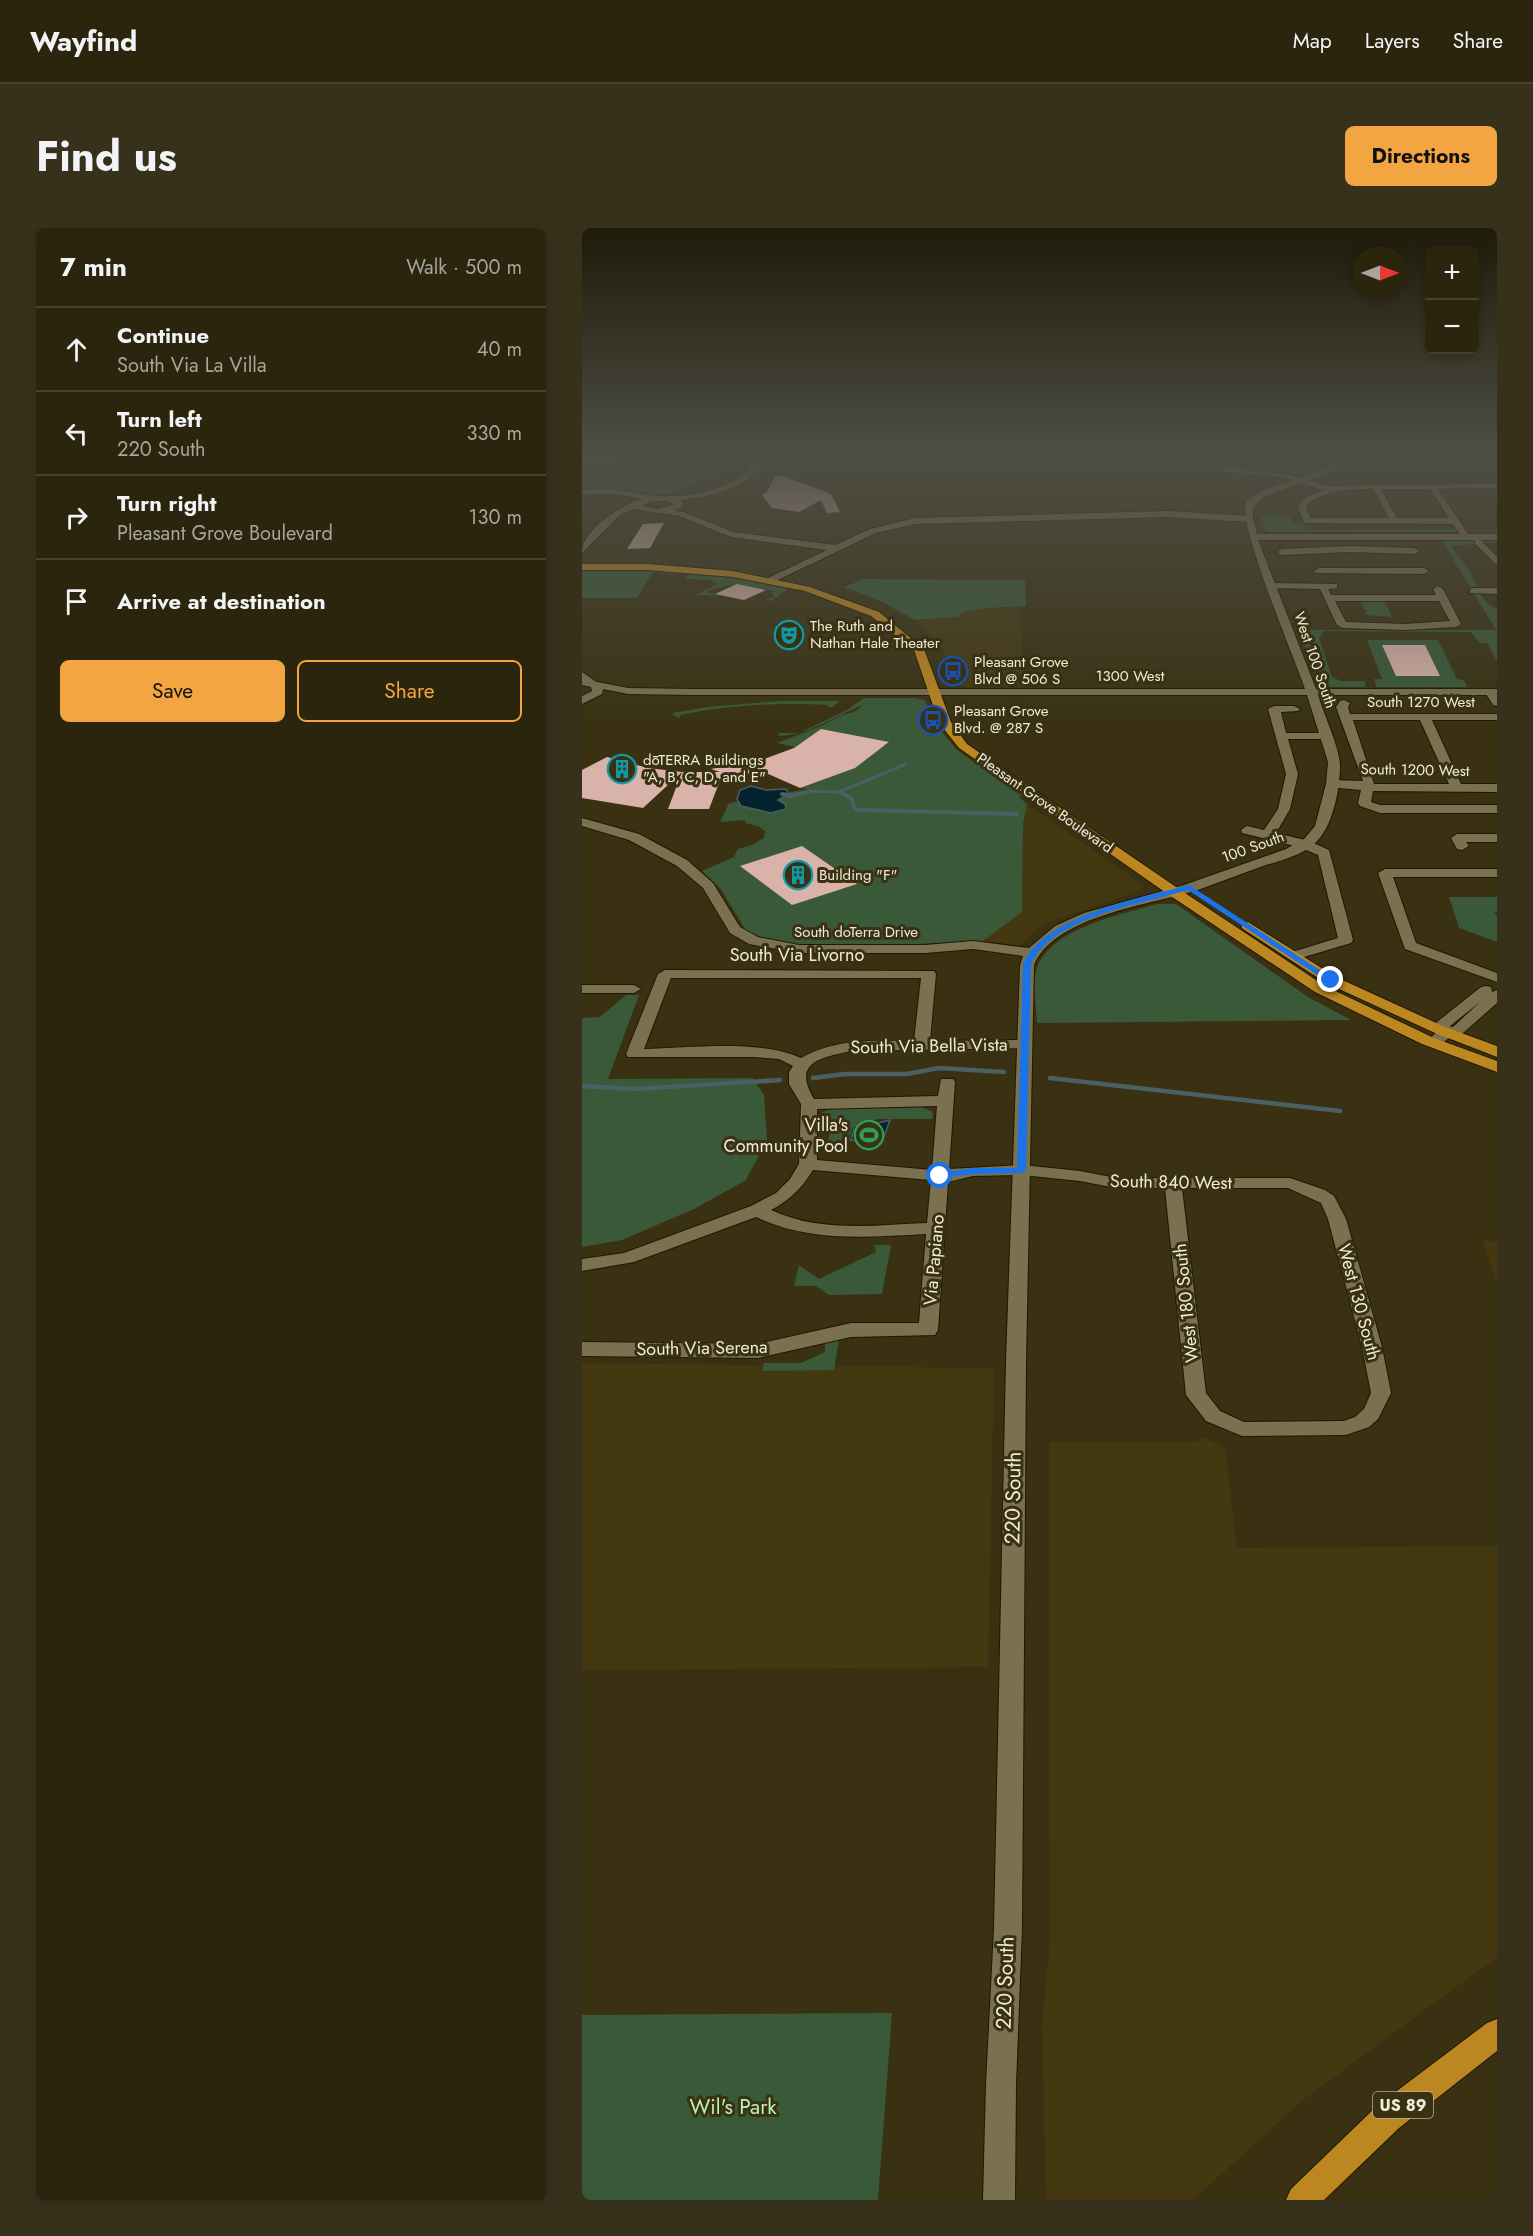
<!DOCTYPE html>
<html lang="en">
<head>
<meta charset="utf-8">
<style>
  :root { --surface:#2b250e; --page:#37311c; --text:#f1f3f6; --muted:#a6a59e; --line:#47422e; --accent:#f2a540 }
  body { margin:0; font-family:Jost,sans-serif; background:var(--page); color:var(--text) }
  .controls { position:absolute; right:18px; top:18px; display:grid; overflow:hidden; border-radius:9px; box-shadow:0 3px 9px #0003 }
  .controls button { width:54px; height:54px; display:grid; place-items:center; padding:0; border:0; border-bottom:2px solid var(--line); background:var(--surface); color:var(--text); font:30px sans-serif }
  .compass { position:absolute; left:771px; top:18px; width:54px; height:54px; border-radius:50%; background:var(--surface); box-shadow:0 3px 9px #0003; rotate:90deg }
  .stop { position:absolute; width:18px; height:18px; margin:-14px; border:4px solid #1a73e8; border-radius:50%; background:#fff }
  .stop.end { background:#1a73e8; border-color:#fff; box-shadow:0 2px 6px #0008 }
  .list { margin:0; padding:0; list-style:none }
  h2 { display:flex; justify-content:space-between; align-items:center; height:78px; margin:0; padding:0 24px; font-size:26px }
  h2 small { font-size:20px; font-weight:400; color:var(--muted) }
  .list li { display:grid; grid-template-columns:39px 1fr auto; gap:18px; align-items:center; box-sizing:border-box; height:84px; padding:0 24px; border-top:2px solid var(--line) }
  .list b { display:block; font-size:22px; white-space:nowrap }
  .list p { margin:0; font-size:20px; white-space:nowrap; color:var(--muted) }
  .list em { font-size:20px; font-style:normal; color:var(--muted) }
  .actions { display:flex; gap:12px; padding:18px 24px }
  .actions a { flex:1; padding:14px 0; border:2px solid var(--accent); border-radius:9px; text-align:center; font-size:21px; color:var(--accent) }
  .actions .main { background:var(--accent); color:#111 }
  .icon { flex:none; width:33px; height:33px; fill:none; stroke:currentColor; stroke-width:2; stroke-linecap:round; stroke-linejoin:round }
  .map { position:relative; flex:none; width:915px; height:1972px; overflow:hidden; border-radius:9px }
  header { display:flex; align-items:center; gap:36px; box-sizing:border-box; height:84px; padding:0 30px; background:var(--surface); border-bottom:2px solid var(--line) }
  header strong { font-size:28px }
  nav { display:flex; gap:33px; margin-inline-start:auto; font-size:21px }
  .intro { display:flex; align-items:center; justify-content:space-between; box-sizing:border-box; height:144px; padding:0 36px }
  h1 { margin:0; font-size:42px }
  .button { padding:15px 27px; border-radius:9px; background:var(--accent); color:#111; font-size:21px; font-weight:700 }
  main { display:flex; gap:36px; padding:0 36px }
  aside { flex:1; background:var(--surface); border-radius:9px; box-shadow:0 3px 9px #0003 }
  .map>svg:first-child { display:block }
  .built { fill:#433810 }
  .green { fill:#395938 }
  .water { fill:#03242f; stroke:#4a6062; stroke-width:1.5 }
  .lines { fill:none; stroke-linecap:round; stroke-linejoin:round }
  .stream-far2 { stroke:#4a6062; stroke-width:3 }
  .stream-far1 { stroke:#4a6062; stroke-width:4 }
  .stream { stroke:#4a6062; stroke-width:4.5 }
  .building { fill:#d9b2a9 }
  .street-casing { stroke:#201800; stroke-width:2 }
  .secondary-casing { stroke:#201800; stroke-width:2 }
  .primary-casing { stroke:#201800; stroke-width:2 }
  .street { fill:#7b7151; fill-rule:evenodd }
  .secondary { fill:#7b7151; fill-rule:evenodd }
  .primary { fill:#bc8720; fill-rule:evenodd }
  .route { fill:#1a73e8 }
  .labels { text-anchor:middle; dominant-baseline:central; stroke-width:6; stroke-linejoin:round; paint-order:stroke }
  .far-poi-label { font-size:15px; fill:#f0ebd9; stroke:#393112; text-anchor:start }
  .far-street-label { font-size:15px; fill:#f0ebd9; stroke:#393112 }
  .shield { fill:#393112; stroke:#b9b39d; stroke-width:1.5 }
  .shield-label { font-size:16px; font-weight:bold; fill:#f0ebd9 }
  .street-label { font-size:18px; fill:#f0ebd9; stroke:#393112 }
  .poi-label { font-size:18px; fill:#f0ebd9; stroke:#393112; text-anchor:end }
  .near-street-label { font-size:21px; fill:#f0ebd9; stroke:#393112 }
  .near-park-label { font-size:21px; fill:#b7f2b5; stroke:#393112 }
</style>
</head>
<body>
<header>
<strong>Wayfind</strong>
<nav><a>Map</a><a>Layers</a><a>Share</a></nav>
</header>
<div class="intro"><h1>Find us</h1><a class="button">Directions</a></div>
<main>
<aside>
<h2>7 min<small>Walk · 500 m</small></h2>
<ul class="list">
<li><svg class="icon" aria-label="ahead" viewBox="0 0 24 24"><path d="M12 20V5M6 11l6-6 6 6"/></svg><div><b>Continue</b><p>South Via La Villa</p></div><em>40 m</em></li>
<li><svg class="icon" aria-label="left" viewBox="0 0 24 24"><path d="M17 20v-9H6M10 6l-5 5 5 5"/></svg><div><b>Turn left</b><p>220 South</p></div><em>330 m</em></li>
<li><svg class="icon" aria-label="right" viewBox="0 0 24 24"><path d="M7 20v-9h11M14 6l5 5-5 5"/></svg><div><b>Turn right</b><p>Pleasant Grove Boulevard</p></div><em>130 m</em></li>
<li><svg class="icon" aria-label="arrive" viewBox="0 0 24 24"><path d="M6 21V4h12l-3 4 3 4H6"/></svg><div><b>Arrive at destination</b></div></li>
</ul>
<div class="actions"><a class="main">Save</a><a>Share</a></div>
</aside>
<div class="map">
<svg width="915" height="1972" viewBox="0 0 915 1972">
  <rect width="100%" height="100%" fill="#393112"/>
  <path class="built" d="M438 379 442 459H385L378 457 360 419 332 393 371 389 380 385 414 380Z
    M445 576 558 655 560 659 557 663 474 691 452 703 437 719 401 713 440 683 441 596Z
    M900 1013H915V1056Z
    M0 1135 412 1140 406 1439 0 1442Z
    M619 1209 643 1219 655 1320 915 1318V1729L722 1871 611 1972H464L460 1794 468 1716 467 1214H614Z"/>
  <path class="green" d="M91 225H364L363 232 167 233 85 266 68 267 36 261H0V234Z
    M678 287H707L711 295H722L725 302 873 301 875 304H691L684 303Z
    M859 311H915V314L869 318C875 327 882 334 887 342 896 358 898 373 915 382V434L905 415H898L889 404 742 403 737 410 750 449 759 453H782L784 459H748L737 457 717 402H914Z
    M43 340 97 343 98 346 70 345 55 370H0V341Z
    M113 345 167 352 206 361 189 373 184 372 193 368 189 366 193 363C168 358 146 353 124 364L141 368 113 367 136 356 130 354 131 352 104 351 106 347Z
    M282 351 443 352 444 378 407 380 382 384 376 389 333 392 300 374 262 359Z
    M791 372 803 374 810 389 784 387 783 384 786 383 782 382 779 374Z
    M785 412H856L875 451 882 452 885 459H795L792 451H800Z
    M282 470H333L343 472 354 497 375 522 440 568 437 569 445 576 441 596 440 684 401 713 287 718H212L176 710 163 701 138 660 120 643 152 629 156 621 170 617 182 610 183 603 176 598 163 595V592L138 594 147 575 226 561 218 560C251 548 278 535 307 515L239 501 213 519 195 515 239 498 260 487 272 484 281 477C254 487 227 508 196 508L197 505H217L265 482Z
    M198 473H258L250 479H246L247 477C197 474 147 477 98 487L97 490 91 487V485L125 479Z
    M867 669H915V683L912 685 915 687V714L877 700Z
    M575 676H594L726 769 769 792 455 795C454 780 452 764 453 749 459 701 539 687 575 676Z
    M44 767H57L26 851 171 850 182 867 185 912 164 952 112 981 40 1012 0 1019V790L18 789Z
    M252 879H339L349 883 351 886 350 891H296L270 900 265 923 244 924 249 898H238L239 885Z
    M292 1017H309L300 1066 247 1067 234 1058H212L217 1037 237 1051 294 1024Z
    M257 1111 252 1142 180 1143 182 1135H219L243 1124V1114Z
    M310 1785 296 1972H0V1787Z"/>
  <path class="water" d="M169 558 184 562 204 561 207 566 196 572 203 576 204 581 189 585 159 578 155 571 158 562Z
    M308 892 300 914 269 912 272 901Z"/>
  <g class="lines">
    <path class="stream-far2" d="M257 564 264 568
      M200 566 207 568
      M211 568 228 563 257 564 324 536"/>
    <path class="stream-far1" d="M200 566 209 568 216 566
      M261 566 269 570 273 581 280 582 435 586"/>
    <path class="stream" d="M231 850 263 846H325L357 840 422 844
      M468 850 758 883
      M0 858 54 861 198 852"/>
  </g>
  <path class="building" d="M193 248H201L249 266 258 284 245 285 239 272 217 284 190 280 180 267 185 264Z
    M82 295 68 320 45 321 61 296Z
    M155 356 184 362 162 372 133 366Z
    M800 417H843L858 448H814Z
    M239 501 307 514 273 540 218 560 177 542 156 549 141 545 127 581H86L100 544 61 580 0 570V542L25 529 66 540 100 544H138L129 541 154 536 166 537 212 520Z
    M220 618 275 656 210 677 158 638Z"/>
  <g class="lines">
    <g class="street-casing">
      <path id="street" d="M174 232 181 234C165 262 129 268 99 272L101 278 92 283 102 284 151 304 254 317 288 301 333 290 586 283 667 288 671 291 667 294 586 289 333 296 294 305 187 356 182 353 184 351 245 322 149 309 97 288 52 281 38 287 0 325C0 301 40 277 60 271L33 266H0V262C11 262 22 261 33 262 46 263 60 267 74 268 107 270 155 263 174 232ZM70 273H83L93 276 76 281 59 278Z
        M642 239 706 246 750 259 775 257 915 256V260L856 261 888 309 884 312 881 311 871 296 722 295 716 278 722 270 741 262 705 250 639 243V239ZM775 261H791L807 290H728L724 278C736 265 759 263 775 261ZM799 261H848L867 290H815Z
        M893 312H899L915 329V337L893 316Z
        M769 318 832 320 837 323 832 326 769 324 700 327 695 324 700 321Z
        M737 340H842L847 343 842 346 734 345 732 343Z
        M691 355 755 356V360L746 361 749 367H854L851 361 856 358 861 361 879 396 874 399 823 402 760 400 755 397 738 361 688 360V356ZM753 373H857L868 393 823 396 764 394Z
        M891 360H915V366L888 365V361Z
        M0 444 13 453V457H5L0 453Z
        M909 461 915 465V478L911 477 903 464Z
        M762 472 768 475 766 479 768 486H915V492H850L879 556H915V564L791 563 789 574 798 577H915V585H798L778 578 776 575 779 562 746 559 744 556 750 552 781 553 754 479 758 473ZM771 492H838L867 556H792Z
        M712 478 718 481 716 483 699 484 704 505H744L750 508 744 511H706L716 546 708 581 694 605 727 613 747 622 771 712 769 715 712 732 707 731 705 728 707 725 756 710 736 627 717 619 660 605 659 602 665 598 682 602 696 581 704 546 686 481 692 478Z
        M875 606H915V614H884L887 618 880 622 875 621 869 610Z
        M803 641H915V649H811L834 715 915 745V754L823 721 796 645Z
        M83 742 352 743 354 746 348 813 442 812 450 817 448 820 269 823C238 830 210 834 232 871L356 868 359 851H371L373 854 367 941 440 937 498 943 534 950H708L743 962 752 968 764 991 800 1119 809 1165 796 1191 787 1199 764 1207 660 1208 624 1193 604 1167 583 960H534L498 953 440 947 391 948 366 954 356 1102 353 1107 269 1109 176 1130 0 1128V1114L176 1116 269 1095H337L344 1006C286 1009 228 1015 174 989L52 1034 0 1043V1031L42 1025 169 978 194 965 208 951 217 936 219 876 207 856V844L211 838 197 831 172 829H46L44 826 76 746ZM89 750H339L332 813C293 813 255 810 219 830 178 811 108 820 62 821ZM355 878 350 942 235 932V881ZM231 942 349 952 345 995C293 997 238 1005 189 982 208 972 220 960 231 942ZM600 960H706L739 975 746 991 780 1119 789 1165 782 1181 773 1189 762 1193 662 1194 638 1183 624 1165Z
        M0 757H52L59 761 52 765H0Z
        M904 758 909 759 910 764 915 762V775L880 806 869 808 857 818H845L843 815 856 803 852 797 855 794 899 759ZM898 774 871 799H869L868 798Z"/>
    </g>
    <g class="secondary-casing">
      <path id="secondary" d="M755 237 762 239 684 268C665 280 671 287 675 306H915V312H676L734 461H915V467H736C741 484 758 521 758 537 758 561 751 601 731 617 718 628 697 633 681 638 658 646 636 655 613 663 567 677 473 688 452 737L444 1133 440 1700 434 1856 433 1972H401L404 1856 412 1700 424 1133 438 737 441 728 391 721 343 725H217L167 716 148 705 121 660 95 638 47 612 0 598V590L57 606 105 632 131 655 158 699 176 709 217 717H343L391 713 447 720 473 698 502 685 602 657 704 621 722 611 733 598 744 556 746 534 725 467H110L46 466 21 461 20 466 0 476V468L10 463 9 459 0 457V451L46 460 110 461H723C714 433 652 290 665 273 675 260 737 244 755 237Z"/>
    </g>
    <g class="primary-casing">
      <path id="primary" d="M50 225H76L72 227 0 234V230Z
        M0 336H66L151 343 228 359 297 384 342 421 369 494 385 516 597 661 743 758 852 810 915 833V844L840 816 733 764 587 667 377 520 357 495 332 422 289 388 223 363 151 349 66 342H0Z
        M666 694 754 749 863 799 915 818V829L853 805 744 755 661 701 659 698Z
        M915 1791V1823L817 1900 742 1972H704L709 1961 795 1878 905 1795Z"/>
    </g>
    <use href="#street" class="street"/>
    <use href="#secondary" class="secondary"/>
    <use href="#primary" class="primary"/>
  </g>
  <linearGradient id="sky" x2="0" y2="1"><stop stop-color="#1f1b0a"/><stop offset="0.45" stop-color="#4e4e44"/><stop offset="1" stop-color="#4e4e44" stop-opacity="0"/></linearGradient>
  <rect width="915" height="501" fill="url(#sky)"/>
  <path class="route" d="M607 657 753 752 746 754 606 662C561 675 467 690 449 737L444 942 440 945 391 946 355 950V946L391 940H435L441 737C460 688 559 670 607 657Z"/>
  <defs>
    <g id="theatre-ring" transform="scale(1.5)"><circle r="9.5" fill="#393112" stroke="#0f9aa8" stroke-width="1.5"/><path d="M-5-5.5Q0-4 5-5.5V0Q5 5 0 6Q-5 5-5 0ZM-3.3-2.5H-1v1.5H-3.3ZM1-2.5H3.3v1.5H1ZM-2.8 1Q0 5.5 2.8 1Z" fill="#0f9aa8"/></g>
    <g id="bus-ring" transform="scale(1.5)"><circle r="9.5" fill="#393112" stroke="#1a4fb4" stroke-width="1.5"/><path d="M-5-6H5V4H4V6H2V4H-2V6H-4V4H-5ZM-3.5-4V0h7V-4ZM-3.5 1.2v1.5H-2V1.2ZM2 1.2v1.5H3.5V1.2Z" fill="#1a4fb4"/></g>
    <g id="building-ring" transform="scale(1.5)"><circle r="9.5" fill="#393112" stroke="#0f9aa8" stroke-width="1.5"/><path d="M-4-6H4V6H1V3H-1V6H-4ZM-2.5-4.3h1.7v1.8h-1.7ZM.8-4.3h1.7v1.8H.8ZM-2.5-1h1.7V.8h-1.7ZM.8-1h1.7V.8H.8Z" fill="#0f9aa8"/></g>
    <g id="stadium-ring" transform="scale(1.5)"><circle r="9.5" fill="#393112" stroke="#2e9e5b" stroke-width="1.5"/><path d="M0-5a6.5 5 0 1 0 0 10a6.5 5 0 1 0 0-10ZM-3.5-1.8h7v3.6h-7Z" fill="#2e9e5b"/></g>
  </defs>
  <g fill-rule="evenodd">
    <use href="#theatre-ring" x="207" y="407"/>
    <use href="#bus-ring" x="371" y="443"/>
    <use href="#bus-ring" x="351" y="492"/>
    <use href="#building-ring" x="40" y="541"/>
    <use href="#building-ring" x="216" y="647"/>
    <use href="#stadium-ring" x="287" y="907"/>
  </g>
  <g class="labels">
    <g class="far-poi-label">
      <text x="228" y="398">The Ruth and<tspan x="228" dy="17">Nathan Hale Theater</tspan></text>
      <text x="392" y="434">Pleasant Grove<tspan x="392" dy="17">Blvd @ 506 S</tspan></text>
      <text x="372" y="483">Pleasant Grove<tspan x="372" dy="17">Blvd. @ 287 S</tspan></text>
      <text x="61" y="532">dōTERRA Buildings<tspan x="61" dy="17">"A, B, C, D, and E"</tspan></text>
      <text x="237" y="647">Building "F"</text>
    </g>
    <g class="far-street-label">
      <text transform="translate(733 432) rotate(71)">West 100 South</text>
      <text x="548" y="448">1300 West</text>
      <text x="839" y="474">South 1270 West</text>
      <text transform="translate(833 542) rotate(1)">South 1200 West</text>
      <text transform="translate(463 575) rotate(35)">Pleasant Grove Boulevard</text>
      <text transform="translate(671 619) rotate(-20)">100 South</text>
      <text x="274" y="704">South doTerra Drive</text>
    </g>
    <rect class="shield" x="791" y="1864" width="60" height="26" rx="4.5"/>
    <g class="shield-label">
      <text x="821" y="1877">US 89</text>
    </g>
    <g class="street-label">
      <text x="215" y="727">South Via Livorno</text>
      <text transform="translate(347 818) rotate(-1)">South Via Bella Vista</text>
      <text transform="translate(589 954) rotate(1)">South 840 West</text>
      <text transform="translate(352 1032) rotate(-85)">Via Papiano</text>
      <text transform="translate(777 1074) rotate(75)">West 130 South</text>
      <text transform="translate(604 1075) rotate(-96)">West 180 South</text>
      <text transform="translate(120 1120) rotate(-1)">South Via Serena</text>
    </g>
    <g class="poi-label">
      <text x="266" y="897">Villa's<tspan x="266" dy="21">Community Pool</tspan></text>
    </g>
    <g class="near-street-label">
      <text transform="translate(431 1270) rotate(-89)">220 South</text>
      <text transform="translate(423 1755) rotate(-88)">220 South</text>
    </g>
    <g class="near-park-label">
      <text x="151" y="1879">Wil's Park</text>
    </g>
  </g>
</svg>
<div class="controls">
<button>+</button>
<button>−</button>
</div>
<svg class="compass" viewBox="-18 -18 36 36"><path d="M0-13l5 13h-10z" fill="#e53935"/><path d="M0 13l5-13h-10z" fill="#a6a59e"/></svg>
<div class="stop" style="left:358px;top:948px"></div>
<div class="stop end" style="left:749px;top:752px"></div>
</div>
</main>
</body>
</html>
